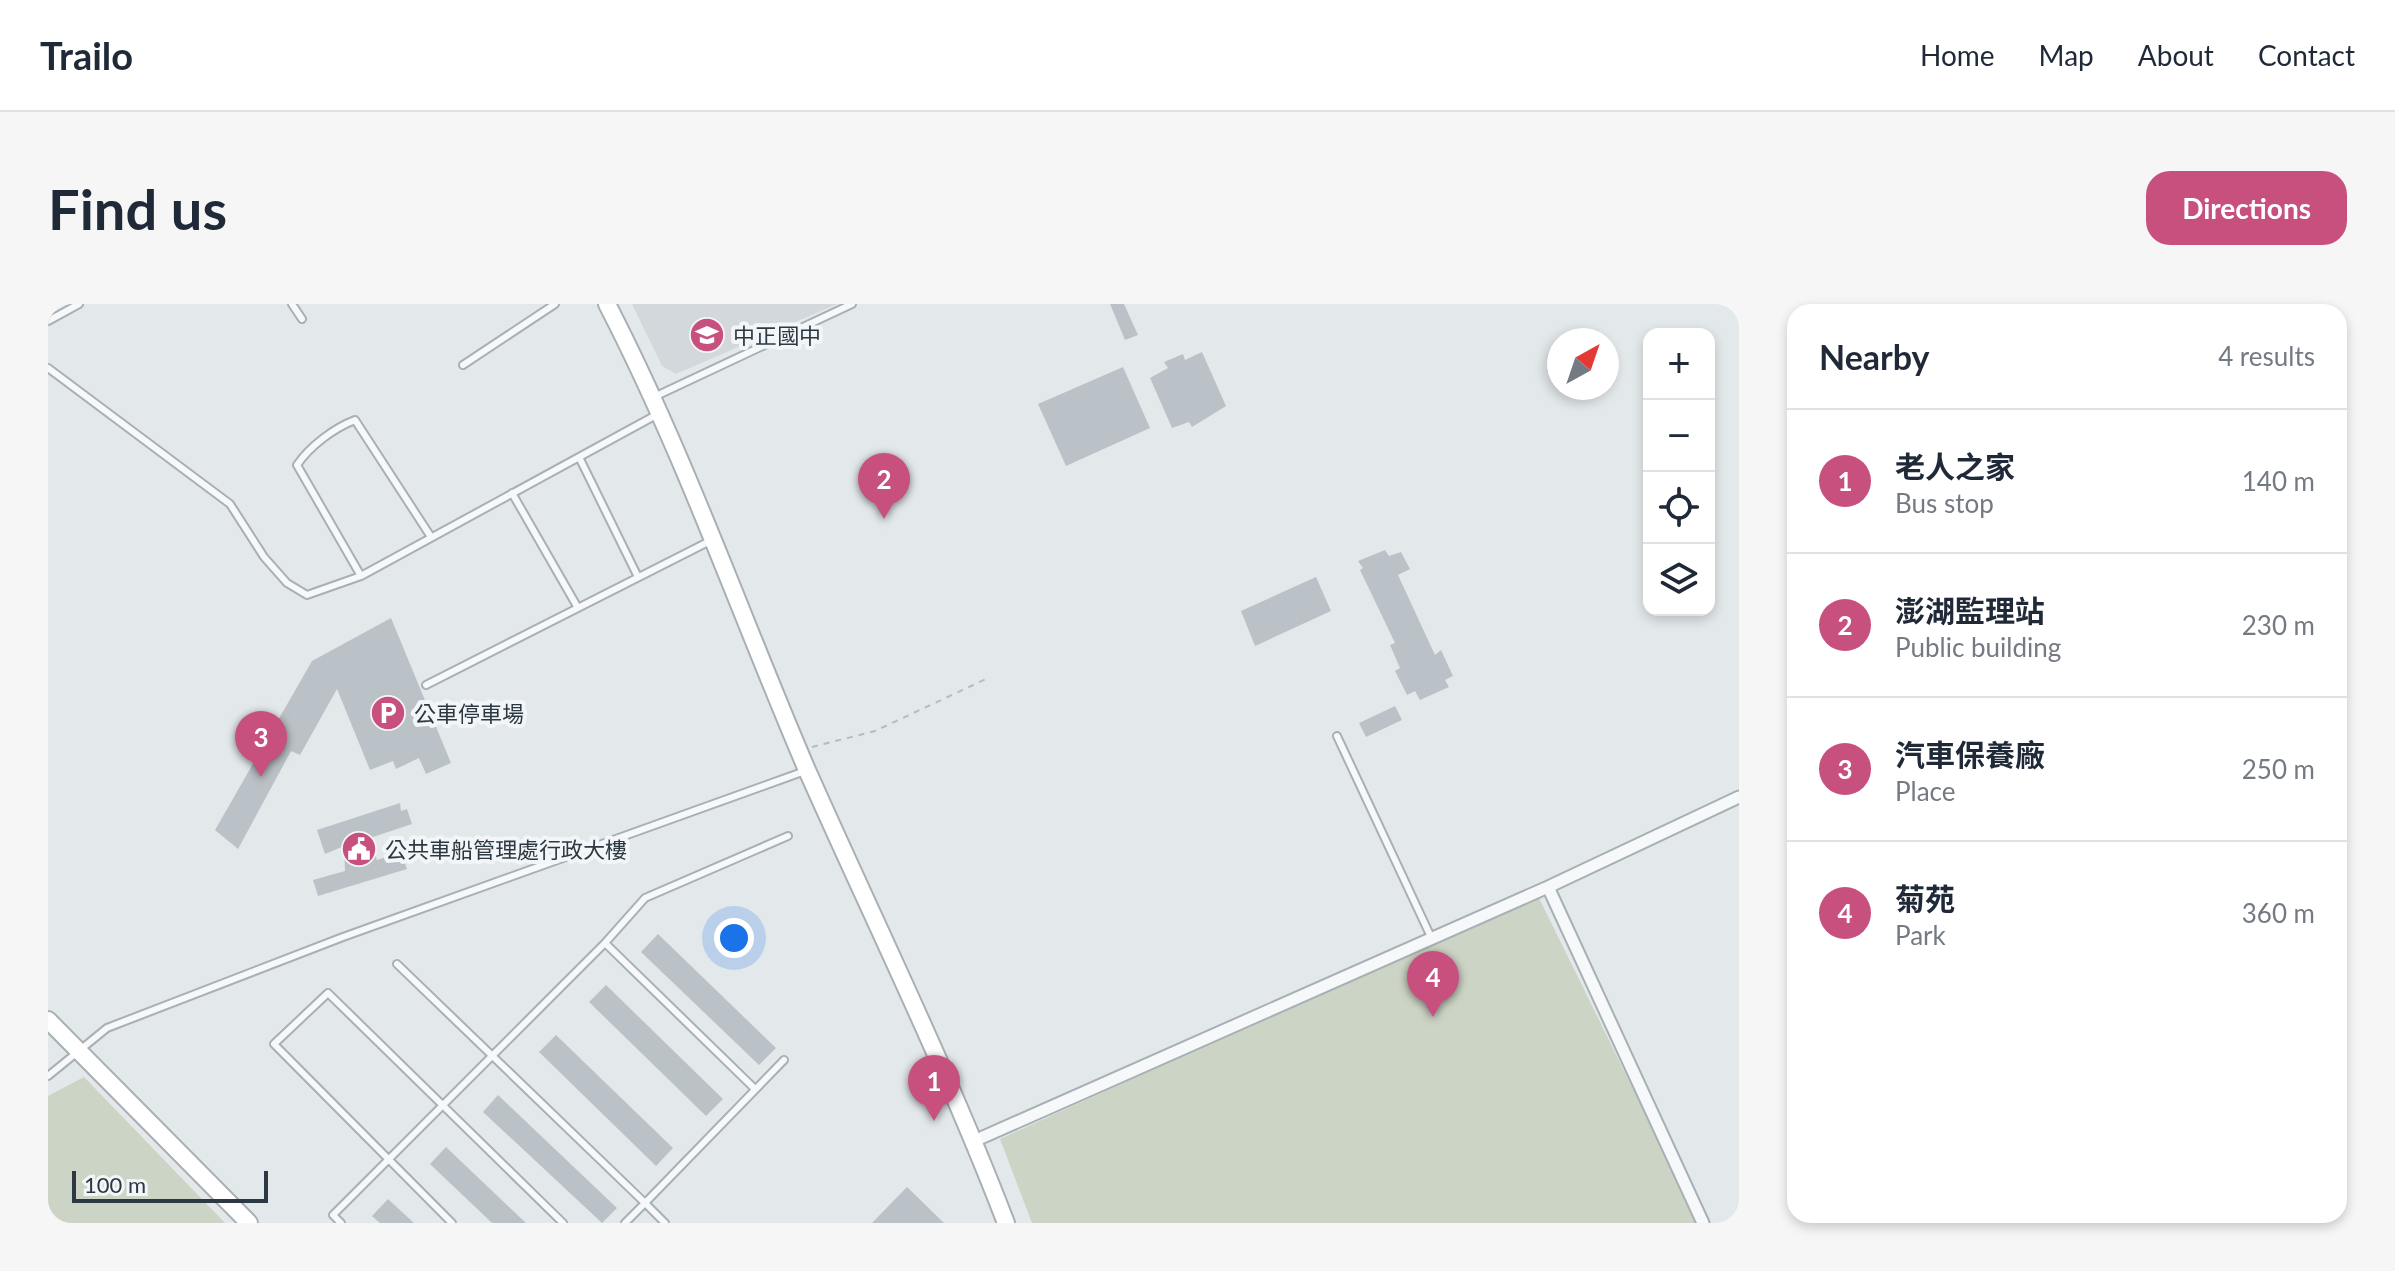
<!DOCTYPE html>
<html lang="en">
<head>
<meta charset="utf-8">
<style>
  :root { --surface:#fff; --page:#f6f6f7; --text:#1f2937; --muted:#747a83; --line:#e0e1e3; --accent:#c8507f }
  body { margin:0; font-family:Lato,"Noto Sans TC",sans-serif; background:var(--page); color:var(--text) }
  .controls { position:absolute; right:24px; top:24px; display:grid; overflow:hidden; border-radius:16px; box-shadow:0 4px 12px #0003 }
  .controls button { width:72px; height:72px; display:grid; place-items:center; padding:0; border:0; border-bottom:2px solid var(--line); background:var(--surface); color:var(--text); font:40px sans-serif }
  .compass { position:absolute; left:1499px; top:24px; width:72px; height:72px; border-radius:50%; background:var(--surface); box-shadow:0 4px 12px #0003; rotate:40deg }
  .scale { position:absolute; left:24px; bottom:20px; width:196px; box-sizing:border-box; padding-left:8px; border:4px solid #2c3942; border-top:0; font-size:22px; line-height:28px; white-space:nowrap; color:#2c3942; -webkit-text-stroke:6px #f3f6f8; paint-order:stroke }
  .you { position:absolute; left:686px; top:634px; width:28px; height:28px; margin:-20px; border:6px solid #fff; border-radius:50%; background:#1a73e8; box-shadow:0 0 0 12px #1a73e833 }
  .badge { display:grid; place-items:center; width:52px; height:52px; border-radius:50%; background:var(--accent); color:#fff; font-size:26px; font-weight:700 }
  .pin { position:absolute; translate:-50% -66px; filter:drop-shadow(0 2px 4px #0008) }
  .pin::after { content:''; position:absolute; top:42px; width:28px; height:24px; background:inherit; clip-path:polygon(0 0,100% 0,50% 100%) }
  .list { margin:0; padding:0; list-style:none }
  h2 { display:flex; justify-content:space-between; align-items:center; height:104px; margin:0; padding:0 32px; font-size:34px }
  h2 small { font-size:26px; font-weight:400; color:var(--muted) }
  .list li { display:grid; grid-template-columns:52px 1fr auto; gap:24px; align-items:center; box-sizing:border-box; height:144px; padding:0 32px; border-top:2px solid var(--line) }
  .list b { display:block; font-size:30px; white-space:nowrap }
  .list p { margin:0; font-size:26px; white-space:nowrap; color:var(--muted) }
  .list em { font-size:26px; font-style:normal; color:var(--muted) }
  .icon { flex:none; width:44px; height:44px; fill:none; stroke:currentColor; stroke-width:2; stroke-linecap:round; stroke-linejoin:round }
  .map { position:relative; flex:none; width:1691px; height:919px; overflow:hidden; border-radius:24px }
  header { display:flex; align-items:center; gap:48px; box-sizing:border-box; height:112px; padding:0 40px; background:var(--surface); border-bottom:2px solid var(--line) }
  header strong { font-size:38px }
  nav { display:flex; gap:44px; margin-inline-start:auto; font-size:28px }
  .intro { display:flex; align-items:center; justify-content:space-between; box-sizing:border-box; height:192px; padding:0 48px }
  h1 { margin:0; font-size:56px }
  .button { padding:20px 36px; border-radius:24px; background:var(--accent); color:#fff; font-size:28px; font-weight:700 }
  main { display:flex; gap:48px; padding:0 48px }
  aside { flex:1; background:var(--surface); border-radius:24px; box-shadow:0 4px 12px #0003 }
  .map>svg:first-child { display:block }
  .built { fill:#d2d8dc }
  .green { fill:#ccd4c5 }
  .building { fill:#bbc2c7 }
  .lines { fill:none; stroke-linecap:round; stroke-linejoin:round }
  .lane-casing { stroke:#a8b0b5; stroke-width:10 }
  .street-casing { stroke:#a8b0b5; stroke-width:15 }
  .secondary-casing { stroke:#a8b0b5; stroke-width:20 }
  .path { stroke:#b5bbbe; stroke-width:2; stroke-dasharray:6 6; stroke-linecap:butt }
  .lane { stroke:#f6f8f9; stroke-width:6 }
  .street { stroke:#f6f8f9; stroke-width:11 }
  .secondary { stroke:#fff; stroke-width:16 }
  .labels { text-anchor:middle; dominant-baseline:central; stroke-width:8; stroke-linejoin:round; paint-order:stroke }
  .poi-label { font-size:22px; fill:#2c3942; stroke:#f3f6f8; text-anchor:start }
</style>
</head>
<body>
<header>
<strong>Trailo</strong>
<nav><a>Home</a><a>Map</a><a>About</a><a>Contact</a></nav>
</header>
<div class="intro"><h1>Find us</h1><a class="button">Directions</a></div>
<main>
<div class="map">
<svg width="1691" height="919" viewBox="0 0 1691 919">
  <rect width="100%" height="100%" fill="#e3e8eb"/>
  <path class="built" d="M584 0H789L628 70 614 62Z"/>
  <path class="green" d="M1489 590 1651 919H984L952 835Z
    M36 773 177 919H0V792Z"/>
  <path class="building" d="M1062 0H1076L1090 31 1077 36Z
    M1154 48 1178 102 1144 123 1141 118 1124 124 1102 74 1120 64 1116 58 1135 50 1137 56Z
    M1075 63 1102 124 1018 162 990 100Z
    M1337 246 1341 252 1353 248 1362 265 1350 271 1387 351 1393 346 1405 372 1397 376 1401 383 1372 396 1367 387 1359 391 1347 367 1352 364 1342 341 1347 339 1312 266 1315 264 1310 257Z
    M1268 273 1283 307 1207 342 1193 307Z
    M343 314 403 459 378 470 371 454 348 465 345 457 322 466 289 385 252 451 243 447 190 545 167 526 264 357Z
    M1347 402 1354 416 1318 433 1311 419Z
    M352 499 353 507 359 505 364 520 322 534 329 556 353 548 359 565 270 592 265 576 297 567 296 542 277 550 269 526Z
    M610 630 728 744 711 761 593 648Z
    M558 681 675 795 658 812 541 698Z
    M508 731 625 844 608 862 491 748Z
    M450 791 569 904 554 919 435 808Z
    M398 843 460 902 478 919H444L382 860Z
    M859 883 896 919H824Z
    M340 895 366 919H332L324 912Z"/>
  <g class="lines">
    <g class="lane-casing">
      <path id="lane" d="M244 0 254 15
        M0 17 31 0
        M415 61 507 0
        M0 64 182 200 216 253 239 279 259 291 313 272 610 110
        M606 93 804 0
        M531 153 590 273
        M464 189 530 304
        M313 272 249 161C262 142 286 124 307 116L383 233
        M378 381 664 236
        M1289 432 1383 633
        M557 639 597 594 740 532
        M349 660 597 899 736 756
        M0 772 59 724 295 633 757 467
        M293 919 285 911 557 639 707 785
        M404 919 226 740 280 689 515 919
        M577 919 597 899 617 919"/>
    </g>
    <g class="street-casing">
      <path id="street" d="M1500 583 1655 919
        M926 837 1500 583 1691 493"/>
    </g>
    <g class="secondary-casing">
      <path id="secondary" d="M559 0C637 151 692 310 759 466 826 617 899 765 958 919
        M0 716 201 919"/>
    </g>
    <path class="path" d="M764 443 827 427 938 375"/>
    <use href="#lane" class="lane"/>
    <use href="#street" class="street"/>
    <use href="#secondary" class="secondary"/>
  </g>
  <defs>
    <g id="school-disc" transform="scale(1.8)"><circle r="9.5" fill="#c8507f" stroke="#f3f6f8"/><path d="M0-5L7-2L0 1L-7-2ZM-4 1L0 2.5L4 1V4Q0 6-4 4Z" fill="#fff"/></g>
    <g id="parking-disc" transform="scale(1.8)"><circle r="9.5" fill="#c8507f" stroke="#f3f6f8"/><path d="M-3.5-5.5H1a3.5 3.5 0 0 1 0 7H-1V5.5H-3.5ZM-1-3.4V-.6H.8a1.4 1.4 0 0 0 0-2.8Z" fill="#fff"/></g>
    <g id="civic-disc" transform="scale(1.8)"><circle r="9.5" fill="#c8507f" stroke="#f3f6f8"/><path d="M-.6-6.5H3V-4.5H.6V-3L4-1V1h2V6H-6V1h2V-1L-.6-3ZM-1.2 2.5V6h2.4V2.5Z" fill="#fff"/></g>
  </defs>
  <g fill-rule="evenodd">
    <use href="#school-disc" x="659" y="31"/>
    <use href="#parking-disc" x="340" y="409"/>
    <use href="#civic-disc" x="311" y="545"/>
  </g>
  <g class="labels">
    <g class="poi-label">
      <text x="685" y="31">中正國中</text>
      <text x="366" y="409">公車停車場</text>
      <text x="337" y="545">公共車船管理處行政大樓</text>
    </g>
  </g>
</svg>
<div class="controls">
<button>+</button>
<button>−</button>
<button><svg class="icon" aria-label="locate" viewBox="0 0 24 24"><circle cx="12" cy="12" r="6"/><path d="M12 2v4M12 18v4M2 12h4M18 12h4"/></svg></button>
<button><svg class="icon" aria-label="layers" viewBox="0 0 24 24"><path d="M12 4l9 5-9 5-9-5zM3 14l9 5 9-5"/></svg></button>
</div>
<svg class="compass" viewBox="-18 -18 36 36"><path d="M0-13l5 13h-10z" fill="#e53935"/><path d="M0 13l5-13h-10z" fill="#747a83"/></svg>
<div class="scale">100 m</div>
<div class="you"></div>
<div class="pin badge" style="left:886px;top:817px">1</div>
<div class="pin badge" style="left:836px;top:215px">2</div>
<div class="pin badge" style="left:213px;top:473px">3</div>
<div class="pin badge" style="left:1385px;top:713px">4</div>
</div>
<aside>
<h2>Nearby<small>4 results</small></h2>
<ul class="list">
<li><span class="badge">1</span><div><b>老人之家</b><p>Bus stop</p></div><em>140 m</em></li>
<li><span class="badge">2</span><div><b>澎湖監理站</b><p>Public building</p></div><em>230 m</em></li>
<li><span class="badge">3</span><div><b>汽車保養廠</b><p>Place</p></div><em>250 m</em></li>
<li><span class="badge">4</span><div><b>菊苑</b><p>Park</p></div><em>360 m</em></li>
</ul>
</aside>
</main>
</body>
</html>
